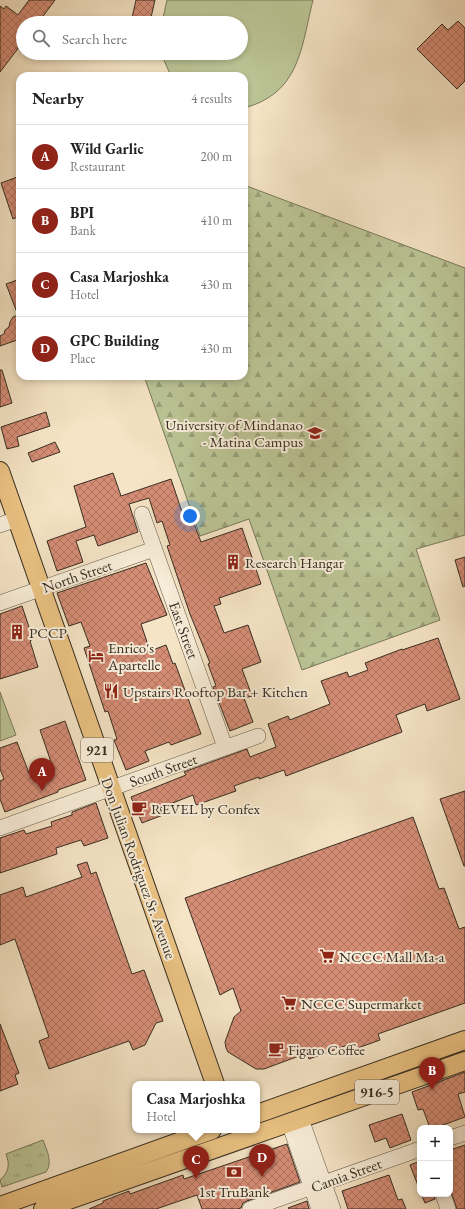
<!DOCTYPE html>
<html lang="en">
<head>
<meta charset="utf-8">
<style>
  :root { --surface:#fff; --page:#f2f2f2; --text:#222; --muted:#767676; --line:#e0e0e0; --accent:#8f2418 }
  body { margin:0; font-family:"EB Garamond",serif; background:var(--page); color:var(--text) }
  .controls { position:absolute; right:12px; bottom:12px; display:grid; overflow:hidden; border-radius:8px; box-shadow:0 2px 6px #0003 }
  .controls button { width:36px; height:36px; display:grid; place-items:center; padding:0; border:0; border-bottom:1px solid var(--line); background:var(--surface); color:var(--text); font:20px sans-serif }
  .you { position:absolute; left:190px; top:516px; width:14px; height:14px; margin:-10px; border:3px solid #fff; border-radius:50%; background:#1a73e8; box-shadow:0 0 0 6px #1a73e833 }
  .badge { display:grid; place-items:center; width:26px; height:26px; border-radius:50%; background:var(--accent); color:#fff; font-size:13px; font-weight:700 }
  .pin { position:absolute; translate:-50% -33px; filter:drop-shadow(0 1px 2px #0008) }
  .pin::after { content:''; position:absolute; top:21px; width:14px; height:12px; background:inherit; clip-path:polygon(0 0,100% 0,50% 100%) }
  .popup { position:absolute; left:132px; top:1081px; width:128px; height:52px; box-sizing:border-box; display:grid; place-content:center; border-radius:8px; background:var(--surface); filter:drop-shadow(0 1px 3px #0005); font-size:13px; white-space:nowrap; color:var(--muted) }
  .popup b { font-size:15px; color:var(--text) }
  .popup::after { content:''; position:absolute; left:50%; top:100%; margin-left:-8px; border:8px solid transparent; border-top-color:var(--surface) }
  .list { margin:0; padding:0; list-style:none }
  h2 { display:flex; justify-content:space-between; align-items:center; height:52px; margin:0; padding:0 16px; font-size:17px }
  h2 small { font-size:13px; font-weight:400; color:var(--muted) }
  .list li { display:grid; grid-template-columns:26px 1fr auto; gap:12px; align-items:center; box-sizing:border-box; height:64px; padding:0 16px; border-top:1px solid var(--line) }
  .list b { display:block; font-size:15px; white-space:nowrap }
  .list p { margin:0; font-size:13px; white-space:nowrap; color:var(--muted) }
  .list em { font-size:13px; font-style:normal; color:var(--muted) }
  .icon { flex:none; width:22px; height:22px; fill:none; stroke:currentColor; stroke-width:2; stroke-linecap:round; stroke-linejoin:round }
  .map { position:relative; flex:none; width:465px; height:1209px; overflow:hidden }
  .search { position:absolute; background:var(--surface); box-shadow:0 2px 6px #0003; left:16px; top:16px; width:232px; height:44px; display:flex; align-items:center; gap:10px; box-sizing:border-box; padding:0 14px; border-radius:22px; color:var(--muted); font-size:15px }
  .panel { position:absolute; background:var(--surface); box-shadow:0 2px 6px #0003; left:16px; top:72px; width:232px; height:308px; border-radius:12px }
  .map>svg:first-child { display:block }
  .grass { fill:url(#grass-tufts); stroke:#78795c }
  .forest { fill:url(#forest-firs); stroke:#78795c }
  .garden { fill:#bbc495; stroke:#78795c }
  .building { fill:url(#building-cross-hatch); stroke:#362e23 }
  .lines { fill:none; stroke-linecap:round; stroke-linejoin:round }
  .minor-casing { stroke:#665c4c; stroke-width:16 }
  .major-casing { stroke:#362e23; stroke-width:20 }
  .minor { stroke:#f8edd9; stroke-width:15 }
  .major { stroke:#eac282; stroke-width:18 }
  .labels { text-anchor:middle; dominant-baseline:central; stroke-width:4; stroke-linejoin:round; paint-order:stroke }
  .shield { fill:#f8edd9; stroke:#70675a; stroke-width:1 }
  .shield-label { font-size:14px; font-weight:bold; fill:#362e23 }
  .poi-label { font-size:15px; fill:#362e23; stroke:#f8edd9; text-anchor:start }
  .street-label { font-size:15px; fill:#362e23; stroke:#f8edd9 }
</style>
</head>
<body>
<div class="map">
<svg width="465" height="1209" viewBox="0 0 465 1209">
  <defs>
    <pattern id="grass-tufts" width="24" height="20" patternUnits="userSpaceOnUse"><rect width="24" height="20" fill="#bbc495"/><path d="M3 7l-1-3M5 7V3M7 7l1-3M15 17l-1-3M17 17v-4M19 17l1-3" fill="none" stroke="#99a079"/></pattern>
    <pattern id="forest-firs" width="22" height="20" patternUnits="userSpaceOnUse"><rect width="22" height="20" fill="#bbc495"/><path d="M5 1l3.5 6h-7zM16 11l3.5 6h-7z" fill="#99a079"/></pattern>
    <pattern id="building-cross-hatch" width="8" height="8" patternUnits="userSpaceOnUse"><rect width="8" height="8" fill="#d68d76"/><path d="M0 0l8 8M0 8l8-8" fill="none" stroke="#ae7460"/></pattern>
  </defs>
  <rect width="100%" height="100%" fill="#f5e4c5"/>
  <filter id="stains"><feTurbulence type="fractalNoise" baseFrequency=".005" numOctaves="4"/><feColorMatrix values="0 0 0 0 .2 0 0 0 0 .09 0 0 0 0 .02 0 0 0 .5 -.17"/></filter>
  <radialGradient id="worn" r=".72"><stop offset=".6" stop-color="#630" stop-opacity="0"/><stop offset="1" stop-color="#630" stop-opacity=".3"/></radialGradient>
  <path class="grass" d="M43 1140C47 1151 53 1162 46 1172L2 1187 0 1180C9 1172 10 1165 6 1154Z"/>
  <path class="forest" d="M244 185 465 268V535L416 549 440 620 302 670 249 519 200 536 144 376H244Z"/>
  <path class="garden" d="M167 0H313C301 48 300 93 244 108V76H171L163 58 154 56 155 53H241V23H162Z
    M0 692 16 735 0 741Z"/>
  <path class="building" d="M29 0H55L38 23H23V42L0 72V6L4 9 6 6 18 15Z
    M136 0H155L150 22 132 18Z
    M458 21 465 28V81L457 89 417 49 442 24 448 30Z
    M20 176V216L13 219 1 183Z
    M20 279V339L0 346V336L4 334 5 330 9 327 10 322 13 317 18 315 6 284Z
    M0 370H2L12 403 0 407Z
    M46 412 50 426 17 437 19 446 7 449 1 427Z
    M55 442 60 452 32 462 28 453Z
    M113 473 121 496 171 479 183 515 190 513 201 542 242 528 261 584 219 598 221 604 214 606 224 633 248 625 261 662 242 669 252 696 244 698 253 722 230 731 213 687 216 686 208 664 210 663 190 614 167 546 170 545 162 521 157 523 149 498 129 504 138 532 98 546 94 535 76 541 83 562 57 571 47 541 86 527 74 486Z
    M465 557V586L463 587 455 560Z
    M146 563 167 615 141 624 150 651 166 645 173 664 175 663 201 734 171 745 169 742 145 751 149 761 126 770 114 740 117 739 108 711 105 712 84 648 90 646 81 622 69 626 57 593Z
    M22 606 33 639 30 641 38 667 0 679V614Z
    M438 638 460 699 427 711 425 704 396 715 402 732 286 776 284 770 259 779V777L234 786 236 791 196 805 193 795 160 808 163 815 142 823 131 797 186 775 184 772 247 749 250 757 276 747 268 724 288 716 290 720 330 704 321 681 347 672 349 677 368 670 365 663 402 649V650Z
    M65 721 86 780 58 790V792L5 812 0 799V781L4 779 0 769V748L17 742 29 773 52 765 40 730Z
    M465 791V866H464L440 799Z
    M96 803 108 838 84 846 81 840 56 848 57 854 0 873V838L24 830 26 834 52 826 51 822 72 815V812Z
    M413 817 439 889 444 888 459 929 465 927V1003L378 1034 380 1040 355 1049 353 1043 309 1059 307 1053 264 1069H256L228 1052 226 1048 225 1042 234 1017 241 1011 233 988 220 995 185 898Z
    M87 862 91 874 96 872 132 974 144 970 163 1021 156 1023 145 1045 133 1050 129 1041 49 1069 39 1041 49 1037 15 939 0 945V895L23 887 26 897 82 877 77 865Z
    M0 1024 19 1073 15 1075 18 1084 0 1091Z
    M465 1072V1092L458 1094 465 1117 435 1128H430L423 1109 418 1110 412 1092Z
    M402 1114 411 1140 390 1148 386 1138 375 1142 369 1125Z
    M287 1144 300 1182 247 1201 243 1203 241 1208 238 1209H202L197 1195 156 1209H89L103 1203V1201L129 1191 130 1194 183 1175 184 1179Z
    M465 1145V1209H457L450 1189V1150Z
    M420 1161V1188H419L410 1165Z
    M389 1175 398 1200 402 1199 406 1209H348L342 1191Z
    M421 1194H434L435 1199 425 1203Z
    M307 1201 309 1209H289L288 1208Z"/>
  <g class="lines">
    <g class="minor-casing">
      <path id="minor" d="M142 514 225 747
        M0 525 17 519
        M0 603 154 549
        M0 828 258 736
        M301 1119 333 1209
        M289 1123 319 1209
        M450 1138 465 1133
        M443 1194 448 1209
        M250 1209 420 1149"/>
    </g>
    <g class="major-casing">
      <path id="major" d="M0 471 215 1084
        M257 1114 465 1040
        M0 1206 212 1130
        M43 1209 465 1061"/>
    </g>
    <use href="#minor" class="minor"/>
    <use href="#major" class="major"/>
  </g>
  <defs>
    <g id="university-bare" transform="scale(1.2)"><path d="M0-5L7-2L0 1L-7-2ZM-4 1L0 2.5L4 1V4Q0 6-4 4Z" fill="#8f2418" stroke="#f8edd9" stroke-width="2.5" paint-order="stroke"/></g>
    <g id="building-bare" transform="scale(1.2)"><path d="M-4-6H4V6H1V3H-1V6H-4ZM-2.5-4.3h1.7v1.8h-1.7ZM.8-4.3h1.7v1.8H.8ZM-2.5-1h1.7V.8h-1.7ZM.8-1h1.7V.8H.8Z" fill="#8f2418" stroke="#f8edd9" stroke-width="2.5" paint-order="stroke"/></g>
    <g id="hotel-bare" transform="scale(1.2)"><path d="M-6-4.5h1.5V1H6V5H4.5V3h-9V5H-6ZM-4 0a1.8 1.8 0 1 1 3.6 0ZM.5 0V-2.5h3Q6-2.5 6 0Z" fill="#8f2418" stroke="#f8edd9" stroke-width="2.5" paint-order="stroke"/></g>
    <g id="restaurant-bare" transform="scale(1.2)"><path d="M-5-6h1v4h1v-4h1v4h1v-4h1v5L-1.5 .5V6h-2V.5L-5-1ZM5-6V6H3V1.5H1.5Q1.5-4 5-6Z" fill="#8f2418" stroke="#f8edd9" stroke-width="2.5" paint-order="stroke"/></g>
    <g id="cafe-bare" transform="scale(1.2)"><path d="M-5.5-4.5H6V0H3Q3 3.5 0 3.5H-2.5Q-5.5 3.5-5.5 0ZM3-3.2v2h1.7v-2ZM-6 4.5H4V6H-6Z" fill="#8f2418" stroke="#f8edd9" stroke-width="2.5" paint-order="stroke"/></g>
    <g id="supermarket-bare" transform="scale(1.2)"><path d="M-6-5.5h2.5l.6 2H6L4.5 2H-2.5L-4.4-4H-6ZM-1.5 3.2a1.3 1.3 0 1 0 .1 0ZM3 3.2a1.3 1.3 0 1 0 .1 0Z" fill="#8f2418" stroke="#f8edd9" stroke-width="2.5" paint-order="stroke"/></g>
    <g id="bank-bare" transform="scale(1.2)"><path d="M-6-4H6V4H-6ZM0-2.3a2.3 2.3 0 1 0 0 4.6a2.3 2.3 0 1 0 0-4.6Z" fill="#8f2418" stroke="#f8edd9" stroke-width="2.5" paint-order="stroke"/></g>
  </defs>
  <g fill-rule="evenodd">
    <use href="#university-bare" x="315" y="433"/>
    <use href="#building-bare" x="233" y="562"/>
    <use href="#building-bare" x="17" y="632"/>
    <use href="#hotel-bare" x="96" y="656"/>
    <use href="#restaurant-bare" x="111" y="691"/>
    <use href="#cafe-bare" x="139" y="808"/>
    <use href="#supermarket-bare" x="327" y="956"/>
    <use href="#supermarket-bare" x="289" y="1003"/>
    <use href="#cafe-bare" x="276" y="1049"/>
    <use href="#bank-bare" x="234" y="1172"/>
  </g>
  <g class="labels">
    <g class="shield">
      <rect x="81" y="738" width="32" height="24" rx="3"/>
      <rect x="355" y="1080" width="44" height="24" rx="3"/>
    </g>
    <g class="shield-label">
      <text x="97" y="750">921</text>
      <text x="377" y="1092">916-5</text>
    </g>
    <g class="poi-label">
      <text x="303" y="424" text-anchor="end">University of Mindanao<tspan x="303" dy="17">- Matina Campus</tspan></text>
      <text x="245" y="562">Research Hangar</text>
      <text x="29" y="632">PCCP</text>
      <text x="108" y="647">Enrico's<tspan x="108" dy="17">Apartelle</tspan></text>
      <text x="123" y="691">Upstairs Rooftop Bar + Kitchen</text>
      <text x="151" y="808">REVEL by Confex</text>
      <text x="339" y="956">NCCC Mall Ma-a</text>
      <text x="301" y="1003">NCCC Supermarket</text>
      <text x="288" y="1049">Figaro Coffee</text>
      <text x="234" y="1191" text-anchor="middle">1st TruBank</text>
    </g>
    <g class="street-label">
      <text transform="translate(77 576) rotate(-19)">North Street</text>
      <text transform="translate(184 630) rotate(70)">East Street</text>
      <text transform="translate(163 770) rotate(-20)">South Street</text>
      <text transform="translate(139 868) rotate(70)">Don Julian Rodriguez Sr. Avenue</text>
      <text transform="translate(346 1175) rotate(-20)">Camia Street</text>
    </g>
  </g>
  <rect width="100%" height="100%" filter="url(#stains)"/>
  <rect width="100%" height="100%" fill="url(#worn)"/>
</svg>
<div class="controls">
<button>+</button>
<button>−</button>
</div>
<div class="you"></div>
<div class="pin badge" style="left:42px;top:791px">A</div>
<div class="pin badge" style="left:432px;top:1090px">B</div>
<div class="pin badge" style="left:196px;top:1179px">C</div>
<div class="popup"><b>Casa Marjoshka</b>Hotel</div>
<div class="pin badge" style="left:262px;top:1177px">D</div>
<div class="search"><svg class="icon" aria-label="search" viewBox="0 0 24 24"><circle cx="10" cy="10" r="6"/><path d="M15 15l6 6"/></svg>Search here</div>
<section class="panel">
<h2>Nearby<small>4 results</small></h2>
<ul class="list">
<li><span class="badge">A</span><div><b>Wild Garlic</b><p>Restaurant</p></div><em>200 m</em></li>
<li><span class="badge">B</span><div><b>BPI</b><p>Bank</p></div><em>410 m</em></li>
<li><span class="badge">C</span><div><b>Casa Marjoshka</b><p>Hotel</p></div><em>430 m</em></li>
<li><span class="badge">D</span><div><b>GPC Building</b><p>Place</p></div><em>430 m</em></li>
</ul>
</section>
</div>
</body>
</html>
